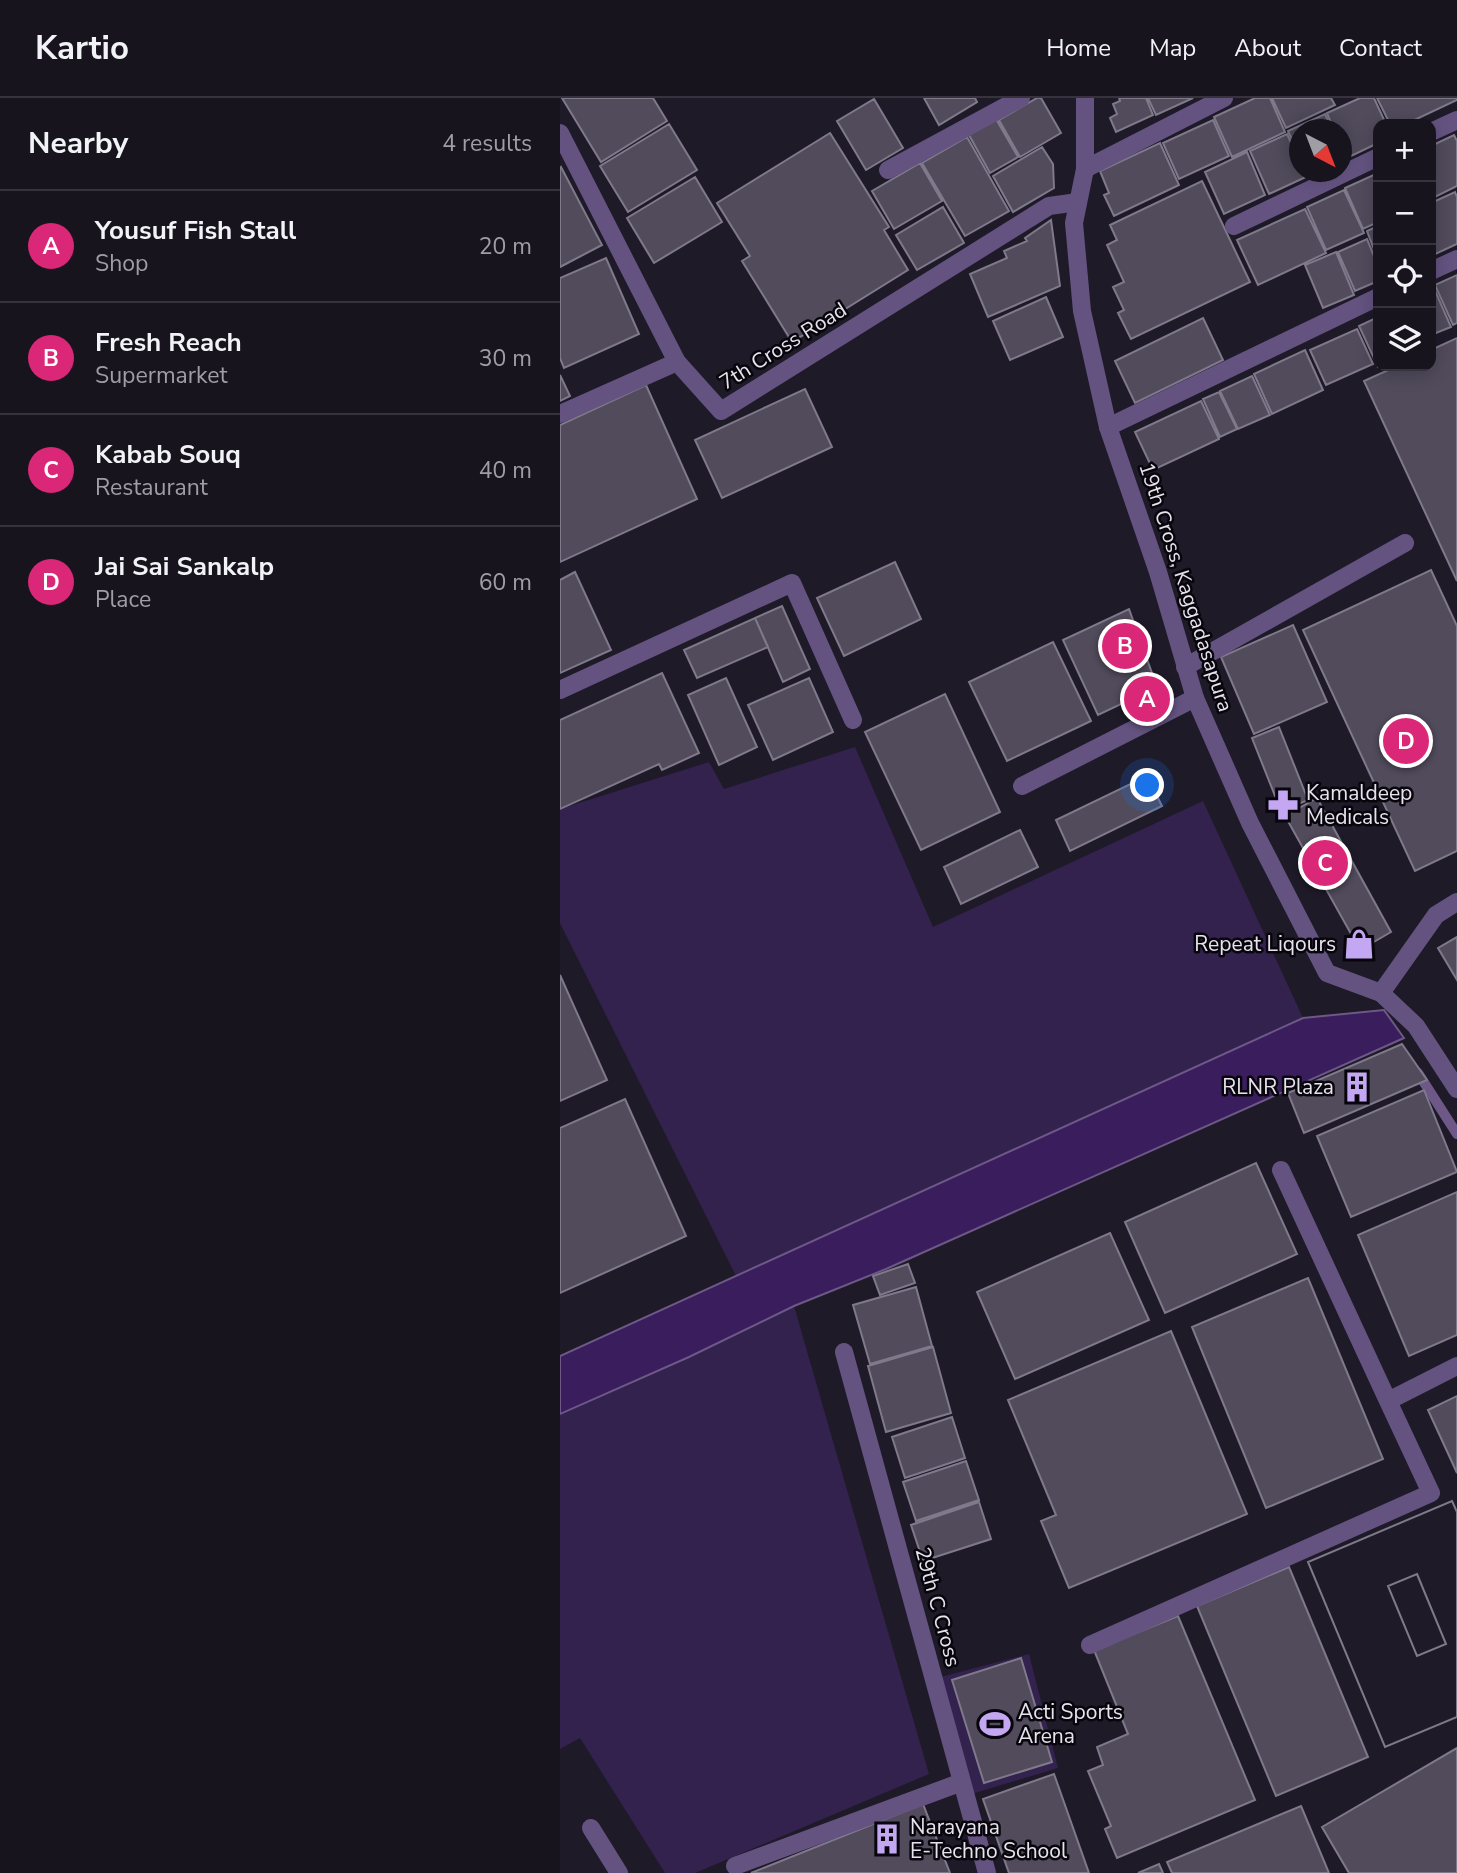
<!DOCTYPE html>
<html lang="en">
<head>
<meta charset="utf-8">
<style>
  :root { --surface:#17141e; --page:#201d27; --text:#f1f3f6; --muted:#9e9ea4; --line:#36333c; --accent:#db2777 }
  body { margin:0; font-family:"Nunito Sans",sans-serif; background:var(--page); color:var(--text) }
  .controls { position:absolute; right:21px; top:21px; display:grid; overflow:hidden; border-radius:14px; box-shadow:0 4px 18px #0003 }
  .controls button { width:63px; height:63px; display:grid; place-items:center; padding:0; border:0; border-bottom:2px solid var(--line); background:var(--surface); color:var(--text); font:35px sans-serif }
  .compass { position:absolute; left:729px; top:21px; width:63px; height:63px; border-radius:50%; background:var(--surface); box-shadow:0 4px 18px #0003; rotate:138deg }
  .you { position:absolute; left:588px; top:688px; width:24px; height:24px; margin:-18px; border:5px solid #fff; border-radius:50%; background:#1a73e8; box-shadow:0 0 0 10px #1a73e833 }
  .badge { display:grid; place-items:center; width:46px; height:46px; border-radius:50%; background:var(--accent); color:#fff; font-size:23px; font-weight:700 }
  .pin { position:absolute; translate:-50% -50%; border:4px solid #fff; box-shadow:0 2px 7px #0006 }
  .list { margin:0; padding:0; list-style:none }
  h2 { display:flex; justify-content:space-between; align-items:center; height:91px; margin:0; padding:0 28px; font-size:30px }
  h2 small { font-size:23px; font-weight:400; color:var(--muted) }
  .list li { display:grid; grid-template-columns:46px 1fr auto; gap:21px; align-items:center; box-sizing:border-box; height:112px; padding:0 28px; border-top:2px solid var(--line) }
  .list b { display:block; font-size:26px; white-space:nowrap }
  .list p { margin:0; font-size:23px; white-space:nowrap; color:var(--muted) }
  .list em { font-size:23px; font-style:normal; color:var(--muted) }
  .icon { flex:none; width:38px; height:38px; fill:none; stroke:currentColor; stroke-width:2; stroke-linecap:round; stroke-linejoin:round }
  .map { position:relative; flex:none; width:897px; height:1775px; overflow:hidden }
  header { display:flex; align-items:center; gap:42px; box-sizing:border-box; height:98px; padding:0 35px; background:var(--surface); border-bottom:2px solid var(--line) }
  header strong { font-size:33px }
  nav { display:flex; gap:38px; margin-inline-start:auto; font-size:24px }
  main { display:flex }
  aside { flex:1; background:var(--surface) }
  .map>svg:first-child { display:block }
  .green { fill:#33214e }
  .water { fill:#391d5c; stroke:#6d5888; stroke-width:2 }
  .lines { fill:none; stroke-linecap:round; stroke-linejoin:round }
  .stream { stroke:#6d5888; stroke-width:10 }
  .building { fill:#514b5c; stroke:#7f798b; stroke-width:2; fill-rule:evenodd }
  .service { stroke:#645381; stroke-width:18 }
  .minor { stroke:#645381; stroke-width:18 }
  .tertiary { stroke:#645381; stroke-width:18 }
  .labels { text-anchor:middle; dominant-baseline:central; stroke-width:5; stroke-linejoin:round; paint-order:stroke }
  .street-label { font-size:21px; fill:#e6e3ed; stroke:#08060c }
  .poi-label { font-size:21px; fill:#e6e3ed; stroke:#08060c; text-anchor:start }
</style>
</head>
<body>
<header>
<strong>Kartio</strong>
<nav><a>Home</a><a>Map</a><a>About</a><a>Contact</a></nav>
</header>
<main>
<aside>
<h2>Nearby<small>4 results</small></h2>
<ul class="list">
<li><span class="badge">A</span><div><b>Yousuf Fish Stall</b><p>Shop</p></div><em>20 m</em></li>
<li><span class="badge">B</span><div><b>Fresh Reach</b><p>Supermarket</p></div><em>30 m</em></li>
<li><span class="badge">C</span><div><b>Kabab Souq</b><p>Restaurant</p></div><em>40 m</em></li>
<li><span class="badge">D</span><div><b>Jai Sai Sankalp</b><p>Place</p></div><em>60 m</em></li>
</ul>
</aside>
<div class="map">
<svg width="897" height="1775" viewBox="0 0 897 1775">
  <rect width="100%" height="100%" fill="#1f1a28"/>
  <path class="green" d="M295 649 373 829 643 703 743 920 176 1178 0 825V711L149 664 164 691Z
    M234 1208 369 1676 135 1775H105L20 1640 0 1651V1316L129 1259Z
    M469 1556 498 1670 405 1698 369 1582Z"/>
  <path class="water" d="M824 912 844 940 326 1171 234 1208 129 1259 0 1316V1258L743 920Z"/>
  <g class="lines">
    <path class="stream" d="M858 975 897 1036"/>
  </g>
  <path class="building" d="M2 0H93L107 23 41 64Z
    M364 0H415L417 4 379 27Z
    M477 0H481L501 35 460 59 439 22Z
    M559 0H586L593 17 556 34 550 20 557 16 553 6 560 3Z
    M588 0H633L596 17Z
    M695 0H710L725 34 672 59 654 19Z
    M712 0H771L775 7 726 30Z
    M800 0H814L826 26H818V45L787 60 782 48V32H774L767 15Z
    M817 0H897V2L846 26H830Z
    M314 1 343 50 306 72 277 23Z
    M765 16 772 32H740V59L728 33Z
    M436 21 458 59 430 75 409 37Z
    M653 22 669 58 619 81 603 45Z
    M109 26 137 72 68 114 40 68Z
    M270 35 329 129 324 132 348 172 232 244 182 163 190 158 157 105Z
    M727 36 740 64V74H744L746 79 709 96 690 53Z
    M894 37 897 43V88L871 101V48Z
    M407 39 449 113 405 138 362 65Z
    M600 45 619 87 554 118 544 97 549 95 540 73Z
    M482 49 493 66 494 90 453 114 433 78Z
    M687 54 705 97 664 116 645 74Z
    M360 65 382 103 334 131 312 93Z
    M1 69 42 147 0 169V70Z
    M818 75V124L803 131 785 90Z
    M135 79 162 124 94 165 67 120Z
    M642 83 690 184 571 241 558 215 564 212 553 189 564 184 547 147 557 142 550 127Z
    M784 92 804 135 766 152 747 109Z
    M895 94 897 99V146L871 158V105Z
    M383 109 404 145 357 172 336 137Z
    M745 111 766 155 698 187 677 142Z
    M491 122 500 188 428 219 410 176 447 160 444 153 467 143 465 140Z
    M818 128V162L807 133Z
    M807 141 818 168V183L795 193 778 154Z
    M776 154 794 197 763 210 745 167Z
    M46 160 79 236 4 270 0 260V180Z
    M897 177V225L893 227 875 187Z
    M873 188 891 229 871 237V189Z
    M486 199 503 239 450 262 433 223Z
    M818 219V268H821L818 269 799 228Z
    M643 220 663 262 575 305 555 263Z
    M797 231 813 266 766 287 750 252Z
    M897 240V483L804 283 837 268H871V252Z
    M745 252 763 292 712 316 694 276Z
    M0 277 10 298 0 303Z
    M692 278 710 317 678 331 660 293Z
    M86 287 137 401 0 464V327Z
    M245 291 272 349 162 400 135 342Z
    M659 294 677 331 660 339 643 301Z
    M641 303 659 341 593 372 575 334Z
    M335 464 361 521 284 558 257 500Z
    M871 472 897 528V753L855 773 743 532Z
    M15 474 51 552 0 575V482Z
    M222 508 250 571 223 584 195 520Z
    M569 511 597 589 538 617 503 542Z
    M195 520 208 549 137 580 124 552Z
    M733 527 767 604 694 636 661 559Z
    M493 544 531 623 447 663 409 584Z
    M102 575 139 655 102 672 99 666 0 711V622Z
    M166 580 197 649 159 667 128 597Z
    M249 580 273 634 213 662 188 607Z
    M385 596 440 714 361 752 305 634Z
    M719 629 748 702 721 713 692 640Z
    M587 678 602 708 510 753 496 722Z
    M757 700 831 834 800 852 725 718Z
    M460 732 478 769 401 806 384 769Z
    M897 839V882L878 850Z
    M0 877 47 982 0 1003Z
    M842 946 867 982 744 1035 728 995Z
    M864 992 897 1074 791 1119 757 1038Z
    M65 1001 126 1138 0 1195V1030Z
    M696 1065 737 1156 605 1215 565 1124Z
    M897 1094V1237L849 1258 798 1137Z
    M550 1135 589 1222 455 1281 417 1194Z
    M348 1166 355 1185 320 1197 313 1178Z
    M748 1180 823 1361 706 1410 632 1229Z
    M356 1189 372 1248 310 1266 293 1207Z
    M611 1233 687 1416 509 1490 481 1423 496 1417 448 1302Z
    M373 1249 391 1315 326 1334 308 1268Z
    M897 1298V1375L868 1312Z
    M392 1319 405 1360 345 1380 332 1339Z
    M406 1363 419 1402 356 1423 343 1384Z
    M892 1403 897 1414V1619L825 1649 748 1464ZM857 1476 886 1546 857 1558 828 1488Z
    M892 1403 897 1414V1619L825 1649 748 1464Z
    M419 1404 431 1441 363 1463 351 1427Z
    M729 1469 808 1659 716 1698 637 1508Z
    M857 1476 886 1546 857 1558 828 1488Z
    M618 1518 695 1702 557 1760 545 1731 551 1728 528 1673 543 1667 537 1649 568 1636 534 1552Z
    M461 1560 492 1664 424 1685 392 1582Z
    M897 1650V1775H789L762 1729Z
    M494 1676 529 1775H449L423 1701Z
    M363 1706 390 1775H191Z
    M741 1708 769 1775H612L607 1764Z
    M599 1766 603 1775H578Z"/>
  <g class="lines">
    <path class="service" d="M0 316 117 264
      M625 569 845 445"/>
    <path class="minor" d="M871 34 897 22
      M0 35 117 264 161 313 489 108 518 104
      M525 71 664 0
      M328 72 461 0
      M674 128 818 59
      M871 173 897 161
      M548 329 818 199
      M0 592 232 485 293 622
      M462 688 635 600
      M821 895 876 817 897 804
      M721 1072 828 1303
      M284 1254 427 1775
      M530 1547 871 1395 828 1303 897 1268
      M31 1730 59 1775
      M175 1768 402 1684"/>
    <path class="tertiary" d="M525 0V71L514 125 522 213 548 329 598 474 635 600 690 725 767 875 821 895 856 928 897 991"/>
  </g>
  <defs>
    <g id="pharmacy-bare" transform="scale(2.415)"><path d="M-2-6h4v4h4v4h-4v4h-4v-4h-4v-4h4Z" fill="#c3a7f2" stroke="#08060c" stroke-width="2.5" paint-order="stroke"/></g>
    <g id="shop-bare" transform="scale(2.415)"><path d="M-5-2.5h2.3a2.7 3.5 0 0 1 5.4 0H5L5.5 6h-11ZM-1.5-2.5h3a1.5 2.3 0 0 0-3 0Z" fill="#c3a7f2" stroke="#08060c" stroke-width="2.5" paint-order="stroke"/></g>
    <g id="building-bare" transform="scale(2.415)"><path d="M-4-6H4V6H1V3H-1V6H-4ZM-2.5-4.3h1.7v1.8h-1.7ZM.8-4.3h1.7v1.8H.8ZM-2.5-1h1.7V.8h-1.7ZM.8-1h1.7V.8H.8Z" fill="#c3a7f2" stroke="#08060c" stroke-width="2.5" paint-order="stroke"/></g>
    <g id="stadium-bare" transform="scale(2.415)"><path d="M0-5a6.5 5 0 1 0 0 10a6.5 5 0 1 0 0-10ZM-3.5-1.8h7v3.6h-7Z" fill="#c3a7f2" stroke="#08060c" stroke-width="2.5" paint-order="stroke"/></g>
  </defs>
  <g fill-rule="evenodd">
    <use href="#pharmacy-bare" x="723" y="707"/>
    <use href="#shop-bare" x="799" y="846"/>
    <use href="#building-bare" x="797" y="989"/>
    <use href="#stadium-bare" x="435" y="1626"/>
    <use href="#building-bare" x="327" y="1741"/>
  </g>
  <g class="labels">
    <g class="street-label">
      <text transform="translate(223 248) rotate(-32)">7th Cross Road</text>
      <text transform="translate(626 489) rotate(72)">19th Cross, Kaggadasapura</text>
      <text transform="translate(378 1509) rotate(75)">29th C Cross</text>
    </g>
    <g class="poi-label">
      <text x="746" y="695">Kamaldeep<tspan x="746" dy="24">Medicals</tspan></text>
      <text x="776" y="846" text-anchor="end">Repeat Liqours</text>
      <text x="774" y="989" text-anchor="end">RLNR Plaza</text>
      <text x="458" y="1614">Acti Sports<tspan x="458" dy="24">Arena</tspan></text>
      <text x="350" y="1729">Narayana<tspan x="350" dy="24">E-Techno School</tspan></text>
    </g>
  </g>
</svg>
<div class="controls">
<button>+</button>
<button>−</button>
<button><svg class="icon" aria-label="locate" viewBox="0 0 24 24"><circle cx="12" cy="12" r="6"/><path d="M12 2v4M12 18v4M2 12h4M18 12h4"/></svg></button>
<button><svg class="icon" aria-label="layers" viewBox="0 0 24 24"><path d="M12 4l9 5-9 5-9-5zM3 14l9 5 9-5"/></svg></button>
</div>
<svg class="compass" viewBox="-18 -18 36 36"><path d="M0-13l5 13h-10z" fill="#e53935"/><path d="M0 13l5-13h-10z" fill="#9e9ea4"/></svg>
<div class="you"></div>
<div class="pin badge" style="left:587px;top:601px">A</div>
<div class="pin badge" style="left:565px;top:548px">B</div>
<div class="pin badge" style="left:765px;top:765px">C</div>
<div class="pin badge" style="left:846px;top:643px">D</div>
</div>
</main>
</body>
</html>
